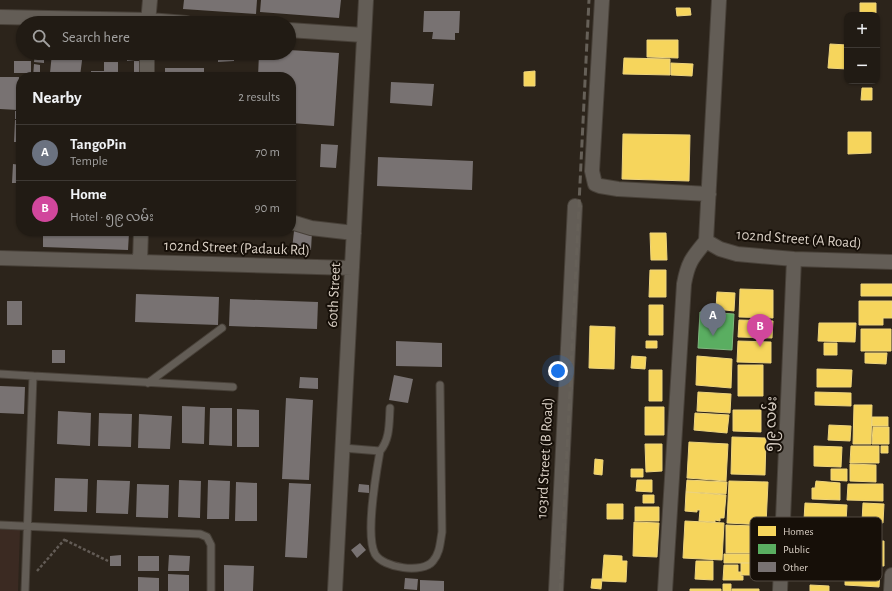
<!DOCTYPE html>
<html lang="en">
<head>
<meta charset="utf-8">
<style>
  :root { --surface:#211b14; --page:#2d2822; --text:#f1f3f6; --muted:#a2a1a0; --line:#3e3934; --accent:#db2777 }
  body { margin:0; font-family:"Alegreya Sans","Noto Sans Myanmar",sans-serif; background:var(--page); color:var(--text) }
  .controls { position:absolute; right:12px; top:12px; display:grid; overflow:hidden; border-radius:8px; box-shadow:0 1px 3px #0004 }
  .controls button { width:36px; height:36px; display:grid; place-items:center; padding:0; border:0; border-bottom:1px solid var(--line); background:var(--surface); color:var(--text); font:20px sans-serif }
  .you { position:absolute; left:558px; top:371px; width:14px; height:14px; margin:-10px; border:3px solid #fff; border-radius:50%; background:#1a73e8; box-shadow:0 0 0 6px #1a73e833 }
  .badge { display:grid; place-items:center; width:26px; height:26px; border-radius:50%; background:var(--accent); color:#fff; font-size:13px; font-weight:700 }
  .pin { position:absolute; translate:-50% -33px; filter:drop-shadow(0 1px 2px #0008) }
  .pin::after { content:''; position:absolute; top:21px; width:14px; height:12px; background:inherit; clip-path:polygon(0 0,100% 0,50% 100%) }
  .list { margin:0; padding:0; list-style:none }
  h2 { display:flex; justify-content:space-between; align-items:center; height:52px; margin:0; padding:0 16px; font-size:17px }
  h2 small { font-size:13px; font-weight:400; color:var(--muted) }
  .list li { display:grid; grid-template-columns:26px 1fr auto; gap:12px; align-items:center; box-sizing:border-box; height:56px; padding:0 16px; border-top:1px solid var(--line) }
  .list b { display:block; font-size:15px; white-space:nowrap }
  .list p { margin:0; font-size:13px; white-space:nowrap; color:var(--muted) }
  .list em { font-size:13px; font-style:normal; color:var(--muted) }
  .icon { flex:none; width:22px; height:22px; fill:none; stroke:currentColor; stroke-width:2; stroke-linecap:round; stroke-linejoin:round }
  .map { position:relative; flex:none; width:892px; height:591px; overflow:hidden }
  .search { position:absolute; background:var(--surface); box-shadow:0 1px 3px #0004; left:16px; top:16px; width:280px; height:44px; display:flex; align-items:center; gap:10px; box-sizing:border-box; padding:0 14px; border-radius:22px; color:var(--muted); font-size:15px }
  .panel { position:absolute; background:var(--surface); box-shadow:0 1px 3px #0004; left:16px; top:72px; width:280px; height:164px; border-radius:16px }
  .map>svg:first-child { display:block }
  .medical { fill:#3b2a22 }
  .homes { fill:#f6d55c; stroke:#eed47c }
  .public { fill:#5aae61; stroke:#81b87f }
  .building { fill:#787272 }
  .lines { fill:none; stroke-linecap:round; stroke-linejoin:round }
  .lane-casing { stroke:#484139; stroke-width:9 }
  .street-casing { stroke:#484139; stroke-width:16 }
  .path { stroke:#625b55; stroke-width:2.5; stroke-dasharray:3 2; stroke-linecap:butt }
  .lane { stroke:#635d56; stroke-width:7 }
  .street { stroke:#635d56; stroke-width:14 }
  .rail { stroke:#666058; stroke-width:3; stroke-dasharray:8 4; stroke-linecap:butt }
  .labels { text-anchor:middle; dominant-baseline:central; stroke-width:4; stroke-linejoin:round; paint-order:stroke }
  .street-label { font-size:15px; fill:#dbd1c6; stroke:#160f08 }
  .key { fill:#160f08; stroke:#514941; stroke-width:1 }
  .key-label { font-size:11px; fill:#dbd1c6 }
</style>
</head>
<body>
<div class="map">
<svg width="892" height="591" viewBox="0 0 892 591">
  <rect width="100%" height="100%" fill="#2c241b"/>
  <path class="medical" d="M0 529 20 530 18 591H0Z"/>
  <path class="homes" d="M860 3H876V13L860 12Z
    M676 8H690L691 15 677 16Z
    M647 40H678V58L647 57Z
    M830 44 847 45V69L828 68Z
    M624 58 670 59V75L623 74Z
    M671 63 693 64 692 76 671 75Z
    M535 71V86H524V72Z
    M862 88H872V100H861Z
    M848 132H871V153L848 154Z
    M623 134 690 135 689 181 622 179Z
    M650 233H666L667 260H651Z
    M650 270H666V297H649Z
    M861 284H892V296H861Z
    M740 289 773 290V318L739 317Z
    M717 292 735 293 734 311 716 309Z
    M859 301H892V318H883V325H859Z
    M649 305H663V335H649Z
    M739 320 773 321 772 338 738 337Z
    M819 323H856L855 342 818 341Z
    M590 326 615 327 614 369 589 368Z
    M861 329H891V351H861Z
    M646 341H657V348H646Z
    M738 341 771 342V363L737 362Z
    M824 343H837V355H824Z
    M865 353H887L886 364 865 363Z
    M632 356 646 357 645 369 631 368Z
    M697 356 732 359 731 388 696 385Z
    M738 365H763V396H738Z
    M817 369 852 370 851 387H817Z
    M649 370H662V401H649Z
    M698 392 731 394 730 413 697 411Z
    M815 392 851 393V406L815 405Z
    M854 405H872L871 444H853Z
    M645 407H664V435H645Z
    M733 410H761V432L733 431Z
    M695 413 729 415 727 433 694 430Z
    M872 417H888V426H872Z
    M829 425 851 426 850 441 828 440Z
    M873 427H889V444H872Z
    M732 437 766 438 765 475 731 474Z
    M689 442 728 444 726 481 687 478Z
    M645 444H662V471L646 472Z
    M814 446 842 447 841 467 814 466Z
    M851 446H879V463H850Z
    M881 446H888V453H881Z
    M595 459 603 460 602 475 594 474Z
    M850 464 876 465V482L850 481Z
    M631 469H643V477H631Z
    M831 469H847V481L831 480Z
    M637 480H652V492L636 491Z
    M687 480 727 482 726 494 686 492Z
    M729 481 768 482 766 525 727 523Z
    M816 481 840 483V500L812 499V488H815Z
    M848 484H883V501L847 500Z
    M686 492 726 495 724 518H720V521L715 520V522L699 521 700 510H697V512L685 511Z
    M643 495H654V503H643Z
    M805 503 847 505 846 522 804 520Z
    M863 503 884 504 883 523 862 522Z
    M607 504H623V519H607Z
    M635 507H659V521H635Z
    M685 521 724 523 722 560 683 558Z
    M634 522 659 523 657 557 633 556Z
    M726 525 755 526 754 553H726Z
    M879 541H884V566L853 565V544L879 545Z
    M724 554H756V563H724Z
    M604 555 622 556V561H627L626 582 602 581Z
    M696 561H713V580L695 579Z
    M741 563H763V572H755V575H741Z
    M724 565H738V572H741V576H743V580H723Z
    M845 570 880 572 879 587 845 585Z
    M592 579H602L601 589 591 588Z
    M723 584H731V591H723Z
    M810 585 829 586V591H810Z
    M690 589H721V591H690Z
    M732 589H759V591H732Z"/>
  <path class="public" d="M700 312 734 314 732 350 698 348Z"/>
  <path class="building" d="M184 0H257L256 14 183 9Z
    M261 0H341L339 18 260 12Z
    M424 11H460L459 33H455V40L432 39 433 32H423Z
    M289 50 339 53 334 126 291 123V77H258L259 53H289Z
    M35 53H44V63L34 62Z
    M52 53H83L80 76 50 73Z
    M127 53H135V60L127 61Z
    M218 53H234V61L218 62Z
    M14 61H31V73H14Z
    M134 61H142V77H134Z
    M104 62H118V73L132 72V77H91V71H104Z
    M34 64 40 65V77H33Z
    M165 68H204V77H165Z
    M0 77H19L18 110 0 109Z
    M391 82 434 84 432 106 390 103Z
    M15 111H21V119H15Z
    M15 120H21V142H14Z
    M321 144 338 145 336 168 320 167Z
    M378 157 473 161 472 190 377 186Z
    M13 164 21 165V183H12Z
    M43 231 129 233 128 250 43 247Z
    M224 231H264V234L224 232Z
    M294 231 312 232 311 250 292 249Z
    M136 294 219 297 218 325 135 322Z
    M230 299 318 302 317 329 229 326Z
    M7 301H22V325H7Z
    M396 341 442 343V367L396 366Z
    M52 350H65V363H52Z
    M394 375 413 379 408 403 389 400Z
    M300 377 318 378V389L299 388Z
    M0 386 25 387 24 414 0 413Z
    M286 398 313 400 309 480 282 479Z
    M182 406 205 407 204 444 182 443Z
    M210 408H232V446L209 445Z
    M237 409 259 410V447H237Z
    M58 411 91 413 90 446 57 444Z
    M99 413 132 414 131 447 98 446Z
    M139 414 172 416 170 449 138 448Z
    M55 478 88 479 87 512 54 511Z
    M97 480 130 481 128 514 96 513Z
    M179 480 201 481 200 518 178 517Z
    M208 480 230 481 229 519H207Z
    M236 482 257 483V521H235Z
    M289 483 311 484 307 558 285 557Z
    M137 484 169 485 168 518 136 517Z
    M359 484 369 485V493L358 492Z
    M360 543 366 550 357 558 351 550Z
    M121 555V566H110V556Z
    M169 555 190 556 189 571H168Z
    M138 556H159V571H138Z
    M224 565 254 566 253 591H224Z
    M168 574 189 575V591H168Z
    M138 577 159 578V591H138Z
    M405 578 418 579 417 590 404 589Z
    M420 580 444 581V591H420Z"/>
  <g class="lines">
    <g class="lane-casing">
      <path id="lane" d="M0 374 33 376 25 591
        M33 376 233 387
        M148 383 222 328
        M343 448 380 451C390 439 389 424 390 408
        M380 451C376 474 365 535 375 554 383 568 423 574 433 561 440 553 440 543 442 532L440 385
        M0 525 200 534 207 537 211 545V591"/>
    </g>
    <g class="street-casing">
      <path id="street" d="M602 0 592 171 595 184 600 186 618 189 709 194
        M0 17 149 20 186 23
        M148 23 150 0
        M289 30 363 35
        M147 77V53
        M291 222 311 228 354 233
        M706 241 719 0
        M0 258 352 268
        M140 262 141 231
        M335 591 366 0
        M556 591 575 206
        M665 591 684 284C688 262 692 258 706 241L720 249 737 254 794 259 892 262
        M780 591 794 259
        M891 591 892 575"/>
    </g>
    <path class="path" d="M65 540 108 561
      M37 571 65 539"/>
    <use href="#lane" class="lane"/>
    <use href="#street" class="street"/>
    <path class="rail" d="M560 591 589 0"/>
  </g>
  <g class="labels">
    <g class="street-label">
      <text transform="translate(799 239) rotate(4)">102nd Street (A Road)</text>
      <text transform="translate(237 248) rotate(2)">102nd Street (Padauk Rd)</text>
      <text transform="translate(334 295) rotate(-87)">60th Street</text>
      <text transform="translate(771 424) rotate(-88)">၅၉ လမ်း</text>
      <text transform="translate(545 458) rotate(-87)">103rd Street (B Road)</text>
    </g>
  </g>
  <rect x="750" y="517" width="132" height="64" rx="6" class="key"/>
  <rect x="758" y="526" width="18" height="10" fill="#f6d55c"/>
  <rect x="758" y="544" width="18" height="10" fill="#5aae61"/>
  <rect x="758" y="562" width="18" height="10" fill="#787272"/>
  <g class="key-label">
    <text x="783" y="535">Homes</text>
    <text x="783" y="553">Public</text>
    <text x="783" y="571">Other</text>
  </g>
</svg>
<div class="controls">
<button>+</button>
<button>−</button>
</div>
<div class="you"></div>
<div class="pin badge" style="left:713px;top:336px;background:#6b7280">A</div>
<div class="pin badge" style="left:760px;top:347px;background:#d1479c">B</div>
<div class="search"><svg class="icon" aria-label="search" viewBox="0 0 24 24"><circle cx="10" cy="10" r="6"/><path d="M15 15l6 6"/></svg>Search here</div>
<section class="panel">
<h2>Nearby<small>2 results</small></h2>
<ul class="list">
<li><span class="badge" style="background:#6b7280">A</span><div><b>TangoPin</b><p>Temple</p></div><em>70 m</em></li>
<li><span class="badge" style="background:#d1479c">B</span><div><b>Home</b><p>Hotel · ၅၉ လမ်း</p></div><em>90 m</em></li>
</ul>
</section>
</div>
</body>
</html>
